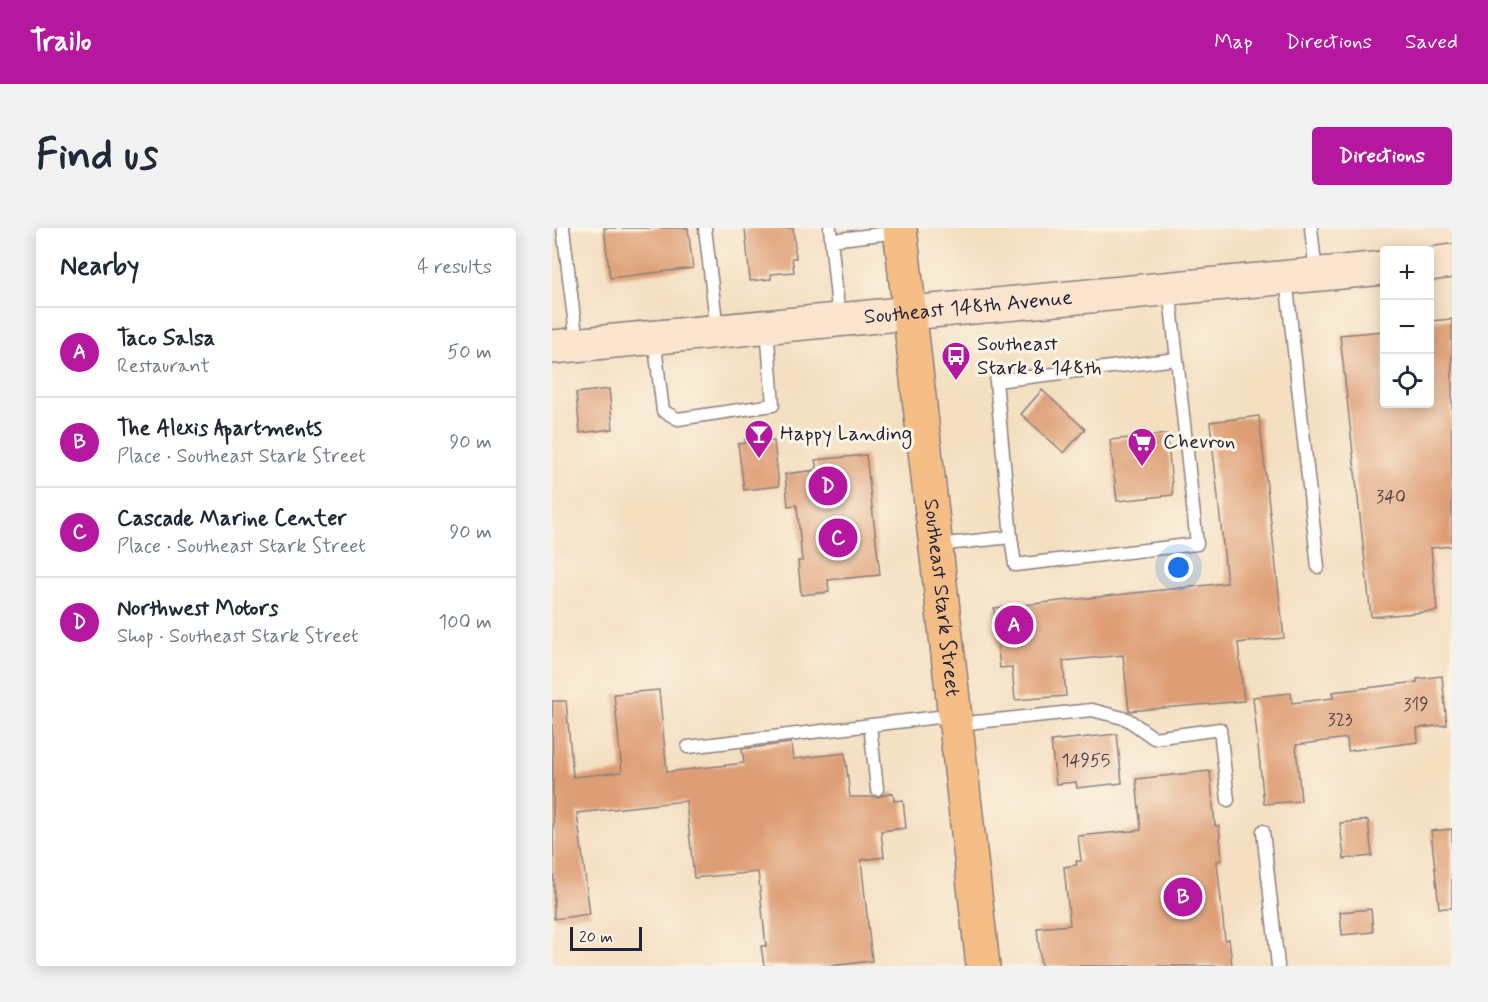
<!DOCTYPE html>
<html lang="en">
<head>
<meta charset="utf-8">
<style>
  :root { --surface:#fff; --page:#f2f2f3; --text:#1f2937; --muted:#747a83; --line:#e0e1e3; --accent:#b5179e }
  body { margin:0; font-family:Mynerve,sans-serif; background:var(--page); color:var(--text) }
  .controls { position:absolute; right:18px; top:18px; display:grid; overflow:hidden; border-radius:6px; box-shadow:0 3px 15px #0003 }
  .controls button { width:54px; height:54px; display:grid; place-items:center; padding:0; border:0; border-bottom:2px solid var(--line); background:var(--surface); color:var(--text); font:30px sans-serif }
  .scale { position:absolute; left:18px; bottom:15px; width:72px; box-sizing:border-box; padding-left:6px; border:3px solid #22223b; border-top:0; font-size:16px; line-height:21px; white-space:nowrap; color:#22223b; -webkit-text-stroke:4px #fcf5e5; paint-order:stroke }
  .you { position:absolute; left:627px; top:340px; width:21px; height:21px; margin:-15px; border:4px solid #fff; border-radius:50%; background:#1a73e8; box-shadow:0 0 0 9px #1a73e833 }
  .badge { display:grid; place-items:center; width:39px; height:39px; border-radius:50%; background:var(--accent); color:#fff; font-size:20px; font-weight:700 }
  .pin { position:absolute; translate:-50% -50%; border:3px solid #fff; box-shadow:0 2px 6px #0006 }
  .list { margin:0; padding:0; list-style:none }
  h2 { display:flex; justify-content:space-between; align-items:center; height:78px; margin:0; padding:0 24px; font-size:26px }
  h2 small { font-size:20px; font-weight:400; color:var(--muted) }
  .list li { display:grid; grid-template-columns:39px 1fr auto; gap:18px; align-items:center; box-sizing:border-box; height:90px; padding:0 24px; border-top:2px solid var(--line) }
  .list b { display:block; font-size:22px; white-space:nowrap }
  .list p { margin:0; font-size:20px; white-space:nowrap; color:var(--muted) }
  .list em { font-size:20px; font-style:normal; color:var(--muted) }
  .icon { flex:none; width:33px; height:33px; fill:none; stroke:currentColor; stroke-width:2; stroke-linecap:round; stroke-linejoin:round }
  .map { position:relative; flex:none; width:900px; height:738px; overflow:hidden; border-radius:6px }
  header { display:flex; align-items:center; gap:36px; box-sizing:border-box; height:84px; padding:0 30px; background:var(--accent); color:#fff }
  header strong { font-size:28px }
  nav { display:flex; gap:33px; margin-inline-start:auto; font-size:21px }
  .intro { display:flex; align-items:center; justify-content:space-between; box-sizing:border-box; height:144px; padding:0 36px }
  h1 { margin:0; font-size:42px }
  .button { padding:15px 27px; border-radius:6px; background:var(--accent); color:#fff; font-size:21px; font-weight:700 }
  main { display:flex; gap:36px; padding:0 36px }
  aside { flex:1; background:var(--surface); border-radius:6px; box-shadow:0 3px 15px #0003 }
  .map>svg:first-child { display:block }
  .building { fill:#de9e75 }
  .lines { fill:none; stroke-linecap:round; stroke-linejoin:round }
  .service-casing { stroke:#8b807e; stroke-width:15 }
  .secondary-casing { stroke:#8b807e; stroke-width:36 }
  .primary-casing { stroke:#8b807e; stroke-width:36 }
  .service { stroke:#fff; stroke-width:12 }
  .secondary { stroke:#fbe5cf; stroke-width:33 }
  .primary { stroke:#f6be87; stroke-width:33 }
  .labels { text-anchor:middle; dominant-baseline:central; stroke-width:6; stroke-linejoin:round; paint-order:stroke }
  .number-label { font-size:18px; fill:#51414a }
  .street-label { font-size:21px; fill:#22223b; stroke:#fcf5e5 }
  .poi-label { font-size:21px; fill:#22223b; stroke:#fcf5e5; text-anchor:start }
</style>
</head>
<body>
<header>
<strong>Trailo</strong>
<nav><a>Map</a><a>Directions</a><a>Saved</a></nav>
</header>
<div class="intro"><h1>Find us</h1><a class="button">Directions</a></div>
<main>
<aside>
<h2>Nearby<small>4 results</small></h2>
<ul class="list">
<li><span class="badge">A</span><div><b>Taco Salsa</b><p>Restaurant</p></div><em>50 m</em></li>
<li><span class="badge">B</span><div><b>The Alexis Apartments</b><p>Place · Southeast Stark Street</p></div><em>90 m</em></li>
<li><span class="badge">C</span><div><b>Cascade Marine Center</b><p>Place · Southeast Stark Street</p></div><em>90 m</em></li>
<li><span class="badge">D</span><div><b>Northwest Motors</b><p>Shop · Southeast Stark Street</p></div><em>100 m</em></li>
</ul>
</aside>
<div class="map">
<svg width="900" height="738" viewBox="0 0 900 738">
  <rect width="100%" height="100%" fill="#fcf5e5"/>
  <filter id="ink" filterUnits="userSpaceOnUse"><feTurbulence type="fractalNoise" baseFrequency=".0167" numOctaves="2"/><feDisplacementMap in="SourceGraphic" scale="12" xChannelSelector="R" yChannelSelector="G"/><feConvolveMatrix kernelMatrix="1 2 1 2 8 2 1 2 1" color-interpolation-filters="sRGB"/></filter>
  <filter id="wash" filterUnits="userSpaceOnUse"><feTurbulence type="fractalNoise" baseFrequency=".008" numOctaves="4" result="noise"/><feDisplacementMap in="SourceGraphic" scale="24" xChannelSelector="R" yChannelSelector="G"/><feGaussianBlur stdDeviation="1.35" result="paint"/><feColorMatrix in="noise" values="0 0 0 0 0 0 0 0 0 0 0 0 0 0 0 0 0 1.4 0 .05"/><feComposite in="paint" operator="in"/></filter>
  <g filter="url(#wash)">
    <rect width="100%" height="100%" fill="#f4dfc1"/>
    <g id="blocks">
      <path class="building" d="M52 0H136L141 40 58 50Z
        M193 0H241L244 30H240L242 44 219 46V51L198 53Z
        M900 91V318L879 320 885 383 819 389 788 107 832 103V176H881L878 146V93Z
        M57 161 61 201 28 205 24 165Z
        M490 162 533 201 512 225 469 186Z
        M707 188 732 410 686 415 692 473 577 483 571 427 511 433 514 468 463 472 460 439 448 440 442 380 675 355 658 194Z
        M615 206 621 267 565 273 558 212Z
        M213 209 214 213H222L227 258 192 262 186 216 194 215 193 211Z
        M314 227 328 347 276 352 277 364 249 367 246 333H250L245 277 236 278 233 246 265 242 263 232Z
        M890 448 895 497 865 500 866 514 796 523 795 510 744 517 749 573 712 576 701 469 739 465 740 475 781 470 780 464 865 454V451Z
        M107 462 115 544 192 535 190 521 239 515 241 531 293 525 298 569H325L341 565 342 573 351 572 354 600 329 603 332 629 309 632 320 733 278 738H212L209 718H214L206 644 142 650 134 573 25 585 38 686 2 691 0 473H14L21 549 70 544 62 466Z
        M565 506 570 555 525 560 524 554 504 556 499 513Z
        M658 543 663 598H667L670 632 665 633 673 712 677 711 680 738H489L485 700 518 697 512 639 525 637 524 633H529L526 608 589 602 584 551Z
        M816 592 820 628 792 631 788 595Z
        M900 601V680H887L879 603Z
        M819 681 821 704 790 707 788 684Z"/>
    </g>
  </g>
  <g filter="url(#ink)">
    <use href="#blocks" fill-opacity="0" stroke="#8b807e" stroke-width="1.5"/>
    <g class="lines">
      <g class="service-casing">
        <path id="service" d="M11 0 25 115
          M153 0 165 102
          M278 0 287 91
          M759 0 764 45
          M279 12 346 4
          M734 50 766 339
          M617 60 625 131
          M102 110 111 183 126 191 221 177 215 99
          M385 317 459 309 463 337 645 316 625 131 444 153 459 309
          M405 496 540 482 575 491 602 510 668 501 676 572
          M318 497 325 561
          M136 519 403 487
          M711 603 726 738"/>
      </g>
      <g class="secondary-casing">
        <g id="secondary">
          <path d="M878 36 900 33"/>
          <path id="s1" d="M0 119 832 40"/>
        </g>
      </g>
      <g class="primary-casing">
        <g id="primary">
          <path id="s2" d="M348 0 431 738"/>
        </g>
      </g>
      <use href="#service" class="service"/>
      <use href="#secondary" class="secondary"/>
      <use href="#primary" class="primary"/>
    </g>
  </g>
  <defs>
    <g id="bus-pin" transform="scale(1.5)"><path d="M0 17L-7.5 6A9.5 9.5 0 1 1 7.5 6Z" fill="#b5179e" stroke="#fcf5e5"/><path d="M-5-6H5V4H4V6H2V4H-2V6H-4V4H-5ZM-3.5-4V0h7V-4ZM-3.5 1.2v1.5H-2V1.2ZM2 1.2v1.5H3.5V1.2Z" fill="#fff"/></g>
    <g id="bar-pin" transform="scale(1.5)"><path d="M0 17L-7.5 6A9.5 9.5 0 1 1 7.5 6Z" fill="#b5179e" stroke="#fcf5e5"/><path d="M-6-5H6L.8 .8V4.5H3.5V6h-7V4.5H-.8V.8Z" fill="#fff"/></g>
    <g id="supermarket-pin" transform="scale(1.5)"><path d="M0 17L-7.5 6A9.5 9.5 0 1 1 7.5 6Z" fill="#b5179e" stroke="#fcf5e5"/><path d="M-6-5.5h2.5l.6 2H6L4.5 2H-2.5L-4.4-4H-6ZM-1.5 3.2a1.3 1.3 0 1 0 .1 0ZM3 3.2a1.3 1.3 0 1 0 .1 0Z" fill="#fff"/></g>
  </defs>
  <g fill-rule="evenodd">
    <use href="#bus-pin" x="404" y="128"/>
    <use href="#bar-pin" x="207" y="206"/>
    <use href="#supermarket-pin" x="590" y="214"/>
  </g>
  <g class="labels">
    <g class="number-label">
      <text x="839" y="269">340</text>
      <text x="864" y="477">319</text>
      <text x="788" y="492">323</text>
      <text x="534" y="533">14955</text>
    </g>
    <g class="street-label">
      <text stroke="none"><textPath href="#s1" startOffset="418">Southeast 148th Avenue</textPath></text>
      <text stroke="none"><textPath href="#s2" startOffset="372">Southeast Stark Street</textPath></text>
    </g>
    <g class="poi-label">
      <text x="425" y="116">Southeast<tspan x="425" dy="24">Stark &amp; 148th</tspan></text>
      <text x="228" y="206">Happy Landing</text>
      <text x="611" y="214">Chevron</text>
    </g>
  </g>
</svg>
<div class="controls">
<button>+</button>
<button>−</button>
<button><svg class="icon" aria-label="locate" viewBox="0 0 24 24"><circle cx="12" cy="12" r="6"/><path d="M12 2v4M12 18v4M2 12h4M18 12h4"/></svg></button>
</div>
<div class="scale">20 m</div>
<div class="you"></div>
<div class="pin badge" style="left:462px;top:397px">A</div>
<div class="pin badge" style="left:631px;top:669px">B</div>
<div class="pin badge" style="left:286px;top:310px">C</div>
<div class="pin badge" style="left:276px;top:258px">D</div>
</div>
</main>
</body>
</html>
